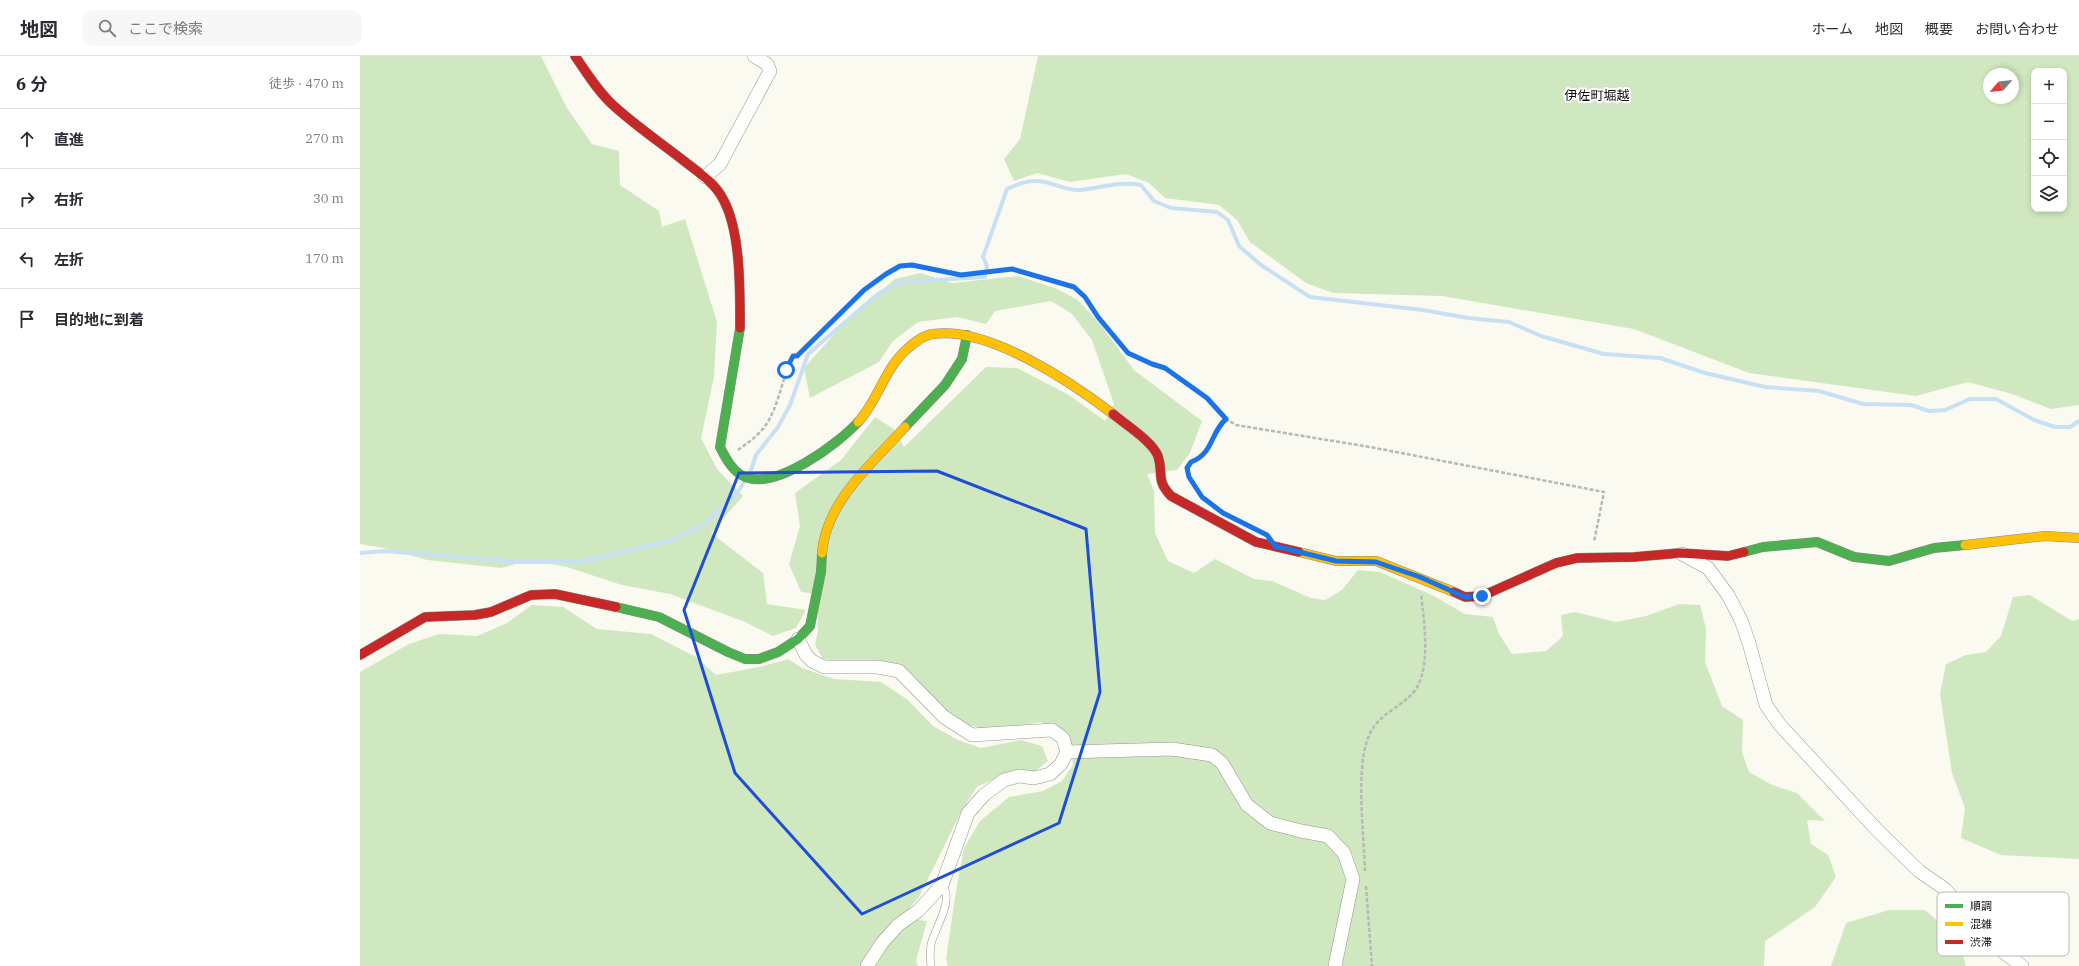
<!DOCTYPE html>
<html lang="ja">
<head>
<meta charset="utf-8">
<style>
  :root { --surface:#fff; --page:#f7f7f7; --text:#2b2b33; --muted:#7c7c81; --line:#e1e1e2 }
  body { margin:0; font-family:"IBM Plex Serif","Noto Sans JP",serif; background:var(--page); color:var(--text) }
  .controls { position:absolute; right:12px; top:12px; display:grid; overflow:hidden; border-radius:8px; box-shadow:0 2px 6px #0003 }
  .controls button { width:36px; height:36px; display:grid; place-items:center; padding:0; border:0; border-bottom:1px solid var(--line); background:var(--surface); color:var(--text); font:20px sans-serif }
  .compass { position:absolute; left:1623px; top:12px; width:36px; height:36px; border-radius:50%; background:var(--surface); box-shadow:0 2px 6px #0003; rotate:242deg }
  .stop { position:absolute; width:12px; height:12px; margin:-9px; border:3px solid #1a73e8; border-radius:50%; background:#fff }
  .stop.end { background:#1a73e8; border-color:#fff; box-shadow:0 1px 4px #0008 }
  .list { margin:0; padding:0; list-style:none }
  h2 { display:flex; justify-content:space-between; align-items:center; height:52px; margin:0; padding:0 16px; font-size:17px }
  h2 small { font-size:13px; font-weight:400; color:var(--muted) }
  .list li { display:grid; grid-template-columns:26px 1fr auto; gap:12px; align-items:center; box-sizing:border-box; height:60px; padding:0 16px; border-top:1px solid var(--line) }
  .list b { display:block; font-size:15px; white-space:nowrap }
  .list em { font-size:13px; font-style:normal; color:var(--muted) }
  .icon { flex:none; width:22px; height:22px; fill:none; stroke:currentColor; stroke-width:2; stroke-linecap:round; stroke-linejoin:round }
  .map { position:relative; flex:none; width:1719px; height:910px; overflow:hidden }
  header { display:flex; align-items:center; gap:24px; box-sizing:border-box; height:56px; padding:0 20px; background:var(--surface); border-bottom:1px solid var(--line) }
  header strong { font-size:19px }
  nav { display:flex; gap:22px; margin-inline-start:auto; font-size:14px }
  .search { width:280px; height:36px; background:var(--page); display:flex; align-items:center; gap:10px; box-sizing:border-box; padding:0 14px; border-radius:12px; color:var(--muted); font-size:15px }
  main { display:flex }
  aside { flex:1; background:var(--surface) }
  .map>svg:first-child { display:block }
  .forest { fill:#d0e8bf; fill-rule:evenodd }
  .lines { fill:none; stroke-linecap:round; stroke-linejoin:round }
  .stream { stroke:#c8e0f4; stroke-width:4 }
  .lane-casing { stroke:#949490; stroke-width:8 }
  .street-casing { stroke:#949490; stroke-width:14 }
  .fast-casing { stroke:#8b8a86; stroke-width:10 }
  .slow-casing { stroke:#8b8a86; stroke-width:10 }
  .jam-casing { stroke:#8b8a86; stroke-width:10 }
  .path { stroke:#b8b8b6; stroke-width:2.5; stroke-dasharray:4 2; stroke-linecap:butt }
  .lane { stroke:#fefefd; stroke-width:7 }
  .street { stroke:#fefefd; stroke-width:13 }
  .fast { stroke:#4caf50; stroke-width:9 }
  .slow { stroke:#ffc107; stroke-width:9 }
  .jam { stroke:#c62828; stroke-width:9 }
  .route { stroke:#1a73e8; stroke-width:5 }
  .marked { fill:none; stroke:#1d4ed8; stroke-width:3; stroke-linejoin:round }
  .labels { text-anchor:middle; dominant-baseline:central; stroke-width:4; stroke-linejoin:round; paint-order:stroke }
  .quarter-label { font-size:13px; fill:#0d0d0d; stroke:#fff }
  .key { fill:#fff; stroke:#b6b6b6; stroke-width:1 }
  .key-label { font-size:11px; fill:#0d0d0d }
</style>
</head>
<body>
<header>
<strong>地図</strong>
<div class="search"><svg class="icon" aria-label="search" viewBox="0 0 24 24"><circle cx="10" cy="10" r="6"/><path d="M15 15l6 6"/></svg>ここで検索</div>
<nav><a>ホーム</a><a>地図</a><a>概要</a><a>お問い合わせ</a></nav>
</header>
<main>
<aside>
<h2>6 分<small>徒歩 · 470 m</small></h2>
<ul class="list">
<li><svg class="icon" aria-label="ahead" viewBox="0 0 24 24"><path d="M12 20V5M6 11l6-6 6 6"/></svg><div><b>直進</b></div><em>270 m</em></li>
<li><svg class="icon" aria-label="right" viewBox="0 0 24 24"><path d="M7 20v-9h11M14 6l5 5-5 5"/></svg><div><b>右折</b></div><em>30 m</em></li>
<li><svg class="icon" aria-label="left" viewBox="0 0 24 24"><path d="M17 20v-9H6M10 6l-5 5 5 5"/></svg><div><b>左折</b></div><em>170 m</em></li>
<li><svg class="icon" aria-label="arrive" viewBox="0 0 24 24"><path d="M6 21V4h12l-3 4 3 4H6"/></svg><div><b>目的地に到着</b></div></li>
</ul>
</aside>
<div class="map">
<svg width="1719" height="910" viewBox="0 0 1719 910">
  <rect width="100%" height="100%" fill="#fbfaf1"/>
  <path class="forest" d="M0 0H181L207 52 232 88 259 95 260 129 299 155 302 171 325 163 357 266 354 321 341 382 357 413 383 440 351 477 403 517 407 548 446 554 436 572 413 580 385 566 310 538 262 529 207 511 171 504 141 512 67 504 24 492 0 488Z
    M678 0H1719V349L1691 353 1652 338 1608 326 1556 340 1389 317 1274 273 1082 240 973 237 946 227 890 186 877 164 859 149 805 142 789 127 766 118 710 126 677 117 654 125 644 103 660 83ZM1674 15H1704V153H1674ZM1629 18H1653V42H1629Z
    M560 217 592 227 658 220 695 232 718 244 740 268 774 314 842 365 830 397 817 414 787 418 794 435 795 477 808 505 834 517 855 503 894 523 912 525 951 542 965 544 982 534 998 514 1020 516 1072 539 1105 558 1133 561 1139 578 1152 598 1186 595 1203 580 1201 559 1215 556 1256 566 1286 560 1319 548 1340 549 1346 573 1345 606 1362 650 1383 664 1382 696 1389 716 1412 729 1437 737 1465 765 1447 764 1451 788 1468 799 1476 821 1455 851 1405 885 1404 910H588L586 903 595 841 604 792 620 765 649 741 683 735 702 725 713 709 710 689 701 676 681 666 632 675 604 668 590 657 543 612 523 605H480L463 603 455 589 458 574 457 538 441 536 429 508 440 470 435 437 481 404 515 361 534 373 544 391 626 311 657 312 709 339 745 365 754 348 732 284 712 258 691 245 635 255 626 268 597 261 558 266 533 285 519 306 450 342 444 312 492 258 535 223Z
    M1670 539 1712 565 1719 563V803L1641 799 1601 782 1605 752 1592 717 1580 638 1586 608 1606 599 1626 596 1641 580 1653 541Z
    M172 549 203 551 237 573 291 578 336 601 356 619 399 611 428 603 442 612 474 623 521 626 548 644 573 670 598 684 621 692 661 684 682 690 688 705 671 718 648 717 617 731 602 754 559 841 541 862 567 865 556 905 558 910H0V616L49 588 79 578 117 580 147 567Z
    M1529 854H1565L1597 881 1606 910H1471L1486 867Z"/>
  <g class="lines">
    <path class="stream" d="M390 417 396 399 418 371 430 349 448 298 519 237 542 226 625 221 627 210 623 201 647 133C657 129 666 124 677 125 691 125 705 135 720 134 743 132 757 125 781 129L794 145 811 152 857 156 868 164 879 190 901 209 950 241 1063 254 1108 262 1149 266 1181 280 1244 298 1300 302 1345 317 1405 331 1459 335 1503 348 1551 349 1569 355 1585 354 1610 343H1636L1674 364 1695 371H1710L1719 365
      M0 497 25 495 160 506H221L309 485 342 470 376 439 384 426"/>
    <g class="lane-casing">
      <path id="lane" d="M571 910C570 903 570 895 571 888 575 872 595 843 582 829"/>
    </g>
    <g class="street-casing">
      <path id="street" d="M345 121 360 108 410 15 407 8 394 0
        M1322 498 1348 512 1368 539 1381 564 1389 587 1406 649 1420 669 1517 774 1559 815 1585 833 1631 887 1662 910
        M438 583 446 599 452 605 464 611H517L539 615 584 661 612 679 692 674 703 682 707 696 701 708 690 718 674 722 659 720 644 724 624 739 608 757 582 829 558 855 538 869 522 887 507 910
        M707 696 812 693 852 699 862 707 887 749 910 767 941 775 968 780 984 797 993 823 975 910"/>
    </g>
    <g class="fast-casing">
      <path id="fast" d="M380 272 360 391C366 403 373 416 385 421 416 434 478 388 498 366
        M545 371 585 329 602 303 607 279
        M1384 496 1403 491 1457 486 1494 501 1529 505 1574 492 1605 489
        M256 551 299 561 368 596 385 603H399L418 596 438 583 450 570 461 516 462 497"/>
    </g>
    <g class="slow-casing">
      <path id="slow" d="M498 366C518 345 524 313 547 293 554 287 563 279 573 278 628 270 711 326 753 358
        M1605 489 1685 480 1719 482
        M939 496 976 505H1016L1094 536
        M462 497C466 445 513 407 545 371"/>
    </g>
    <g class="jam-casing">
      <path id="jam" d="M215 0C227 17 238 36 254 50 276 70 301 87 324 105 338 116 355 127 363 143 381 175 380 236 380 272
        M753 358C766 369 792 385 798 400 804 418 795 423 811 440L896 486 939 496
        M1094 536 1105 541 1122 540 1196 507 1217 502 1274 501 1320 497 1368 500 1384 496
        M0 599 65 561 115 559 131 556 171 539 195 538 256 551"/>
    </g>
    <path class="path" d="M378 394C386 388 395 382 402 374 419 354 421 323 433 300H437L504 234 526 217 540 210 552 209 601 219 652 213 714 231 725 241 738 261 768 297 792 309 805 312 838 335 866 363 876 369 1010 391 1244 436 1234 486
      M839 437C831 428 825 417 831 406 854 397 850 377 866 363
      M1005 815C1004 779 996 718 1007 685 1015 660 1033 656 1050 640 1073 619 1064 566 1061 538
      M1006 830 1012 910"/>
    <use href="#lane" class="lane"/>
    <use href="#street" class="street"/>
    <use href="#fast" class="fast"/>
    <use href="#slow" class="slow"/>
    <use href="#jam" class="jam"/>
  </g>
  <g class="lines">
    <path class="route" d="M426 314 433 300H437L504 234 526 218 540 210 552 209 601 219 652 213 714 231 725 241 738 261 768 297 792 308 805 312 847 342 866 363C850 377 854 397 831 406L827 412 829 421 842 441 863 457 907 479 915 490 976 505 1016 506 1060 521 1105 541 1122 540"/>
  </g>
  <path class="marked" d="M577 415 726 473 740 636 699 767 502 858 375 717 324 554 379 417Z"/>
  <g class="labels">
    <g class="quarter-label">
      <text x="1237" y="39">伊佐町堀越</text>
    </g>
  </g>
  <rect x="1577" y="836" width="132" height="64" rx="6" class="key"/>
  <rect x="1585" y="848" width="18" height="4" fill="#4caf50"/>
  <rect x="1585" y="866" width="18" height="4" fill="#ffc107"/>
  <rect x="1585" y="884" width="18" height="4" fill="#c62828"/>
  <g class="key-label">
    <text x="1610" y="854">順調</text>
    <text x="1610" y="872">混雑</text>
    <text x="1610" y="890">渋滞</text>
  </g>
</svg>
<div class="controls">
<button>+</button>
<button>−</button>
<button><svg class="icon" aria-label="locate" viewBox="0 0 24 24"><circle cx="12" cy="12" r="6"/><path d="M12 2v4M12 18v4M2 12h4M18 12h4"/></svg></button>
<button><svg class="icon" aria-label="layers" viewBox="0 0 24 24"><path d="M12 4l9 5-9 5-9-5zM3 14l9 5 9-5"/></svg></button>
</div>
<svg class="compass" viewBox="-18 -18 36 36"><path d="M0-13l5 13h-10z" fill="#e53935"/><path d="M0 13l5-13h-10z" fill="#7c7c81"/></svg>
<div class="stop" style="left:426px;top:314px"></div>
<div class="stop end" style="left:1122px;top:540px"></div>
</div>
</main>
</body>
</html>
